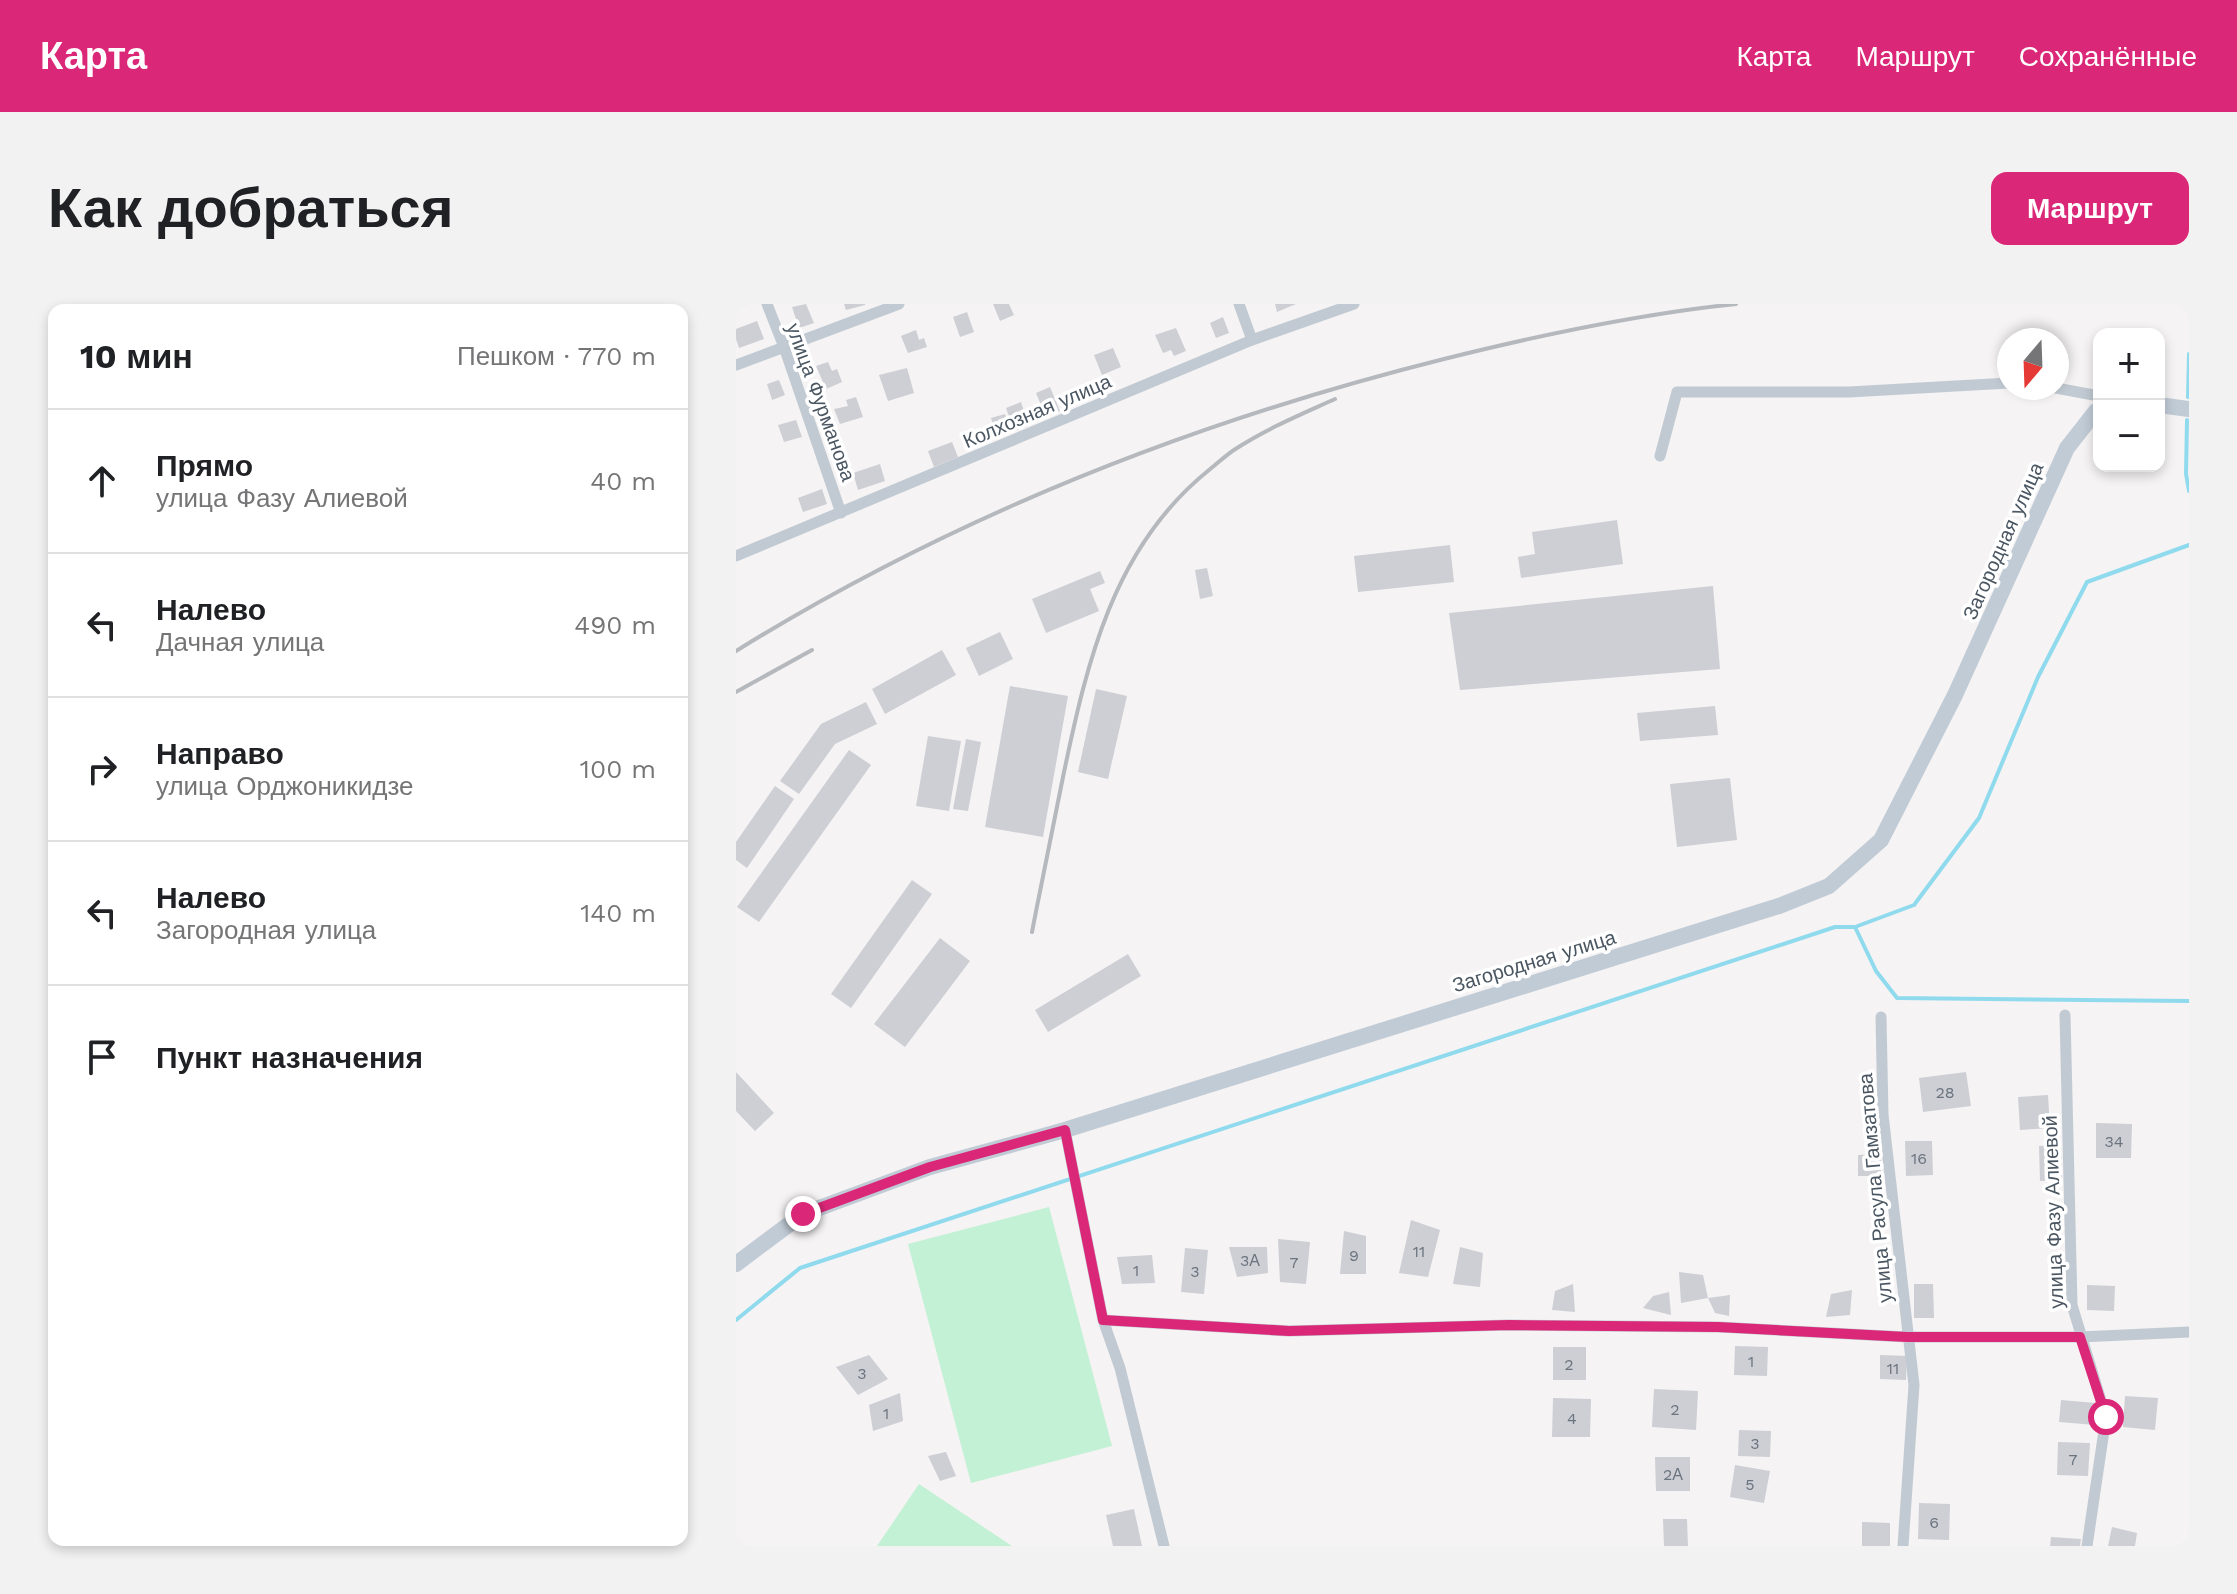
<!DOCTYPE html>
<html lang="ru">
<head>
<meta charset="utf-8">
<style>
  :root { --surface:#fff; --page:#f2f2f2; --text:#202124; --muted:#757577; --line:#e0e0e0; --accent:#db2777 }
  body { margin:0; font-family:"Work Sans",sans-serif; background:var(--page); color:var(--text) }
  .controls { position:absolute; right:24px; top:24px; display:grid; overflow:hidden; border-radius:16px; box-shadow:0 4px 12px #0003 }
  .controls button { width:72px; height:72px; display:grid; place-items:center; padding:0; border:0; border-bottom:2px solid var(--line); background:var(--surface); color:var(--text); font:40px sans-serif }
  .compass { position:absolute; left:1261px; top:24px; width:72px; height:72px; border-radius:50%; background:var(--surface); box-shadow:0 4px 12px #0003; rotate:199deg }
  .stop { position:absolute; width:24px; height:24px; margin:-18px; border:6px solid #db2777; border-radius:50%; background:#fff }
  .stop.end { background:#db2777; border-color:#fff; box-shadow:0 2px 8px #0008 }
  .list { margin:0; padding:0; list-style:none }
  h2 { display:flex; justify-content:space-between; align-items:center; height:104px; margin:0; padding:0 32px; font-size:34px }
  h2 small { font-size:26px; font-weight:400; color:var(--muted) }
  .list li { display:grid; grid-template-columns:52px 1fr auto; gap:24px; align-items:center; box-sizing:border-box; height:144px; padding:0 32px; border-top:2px solid var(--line) }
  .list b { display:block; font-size:30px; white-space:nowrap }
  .list p { margin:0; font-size:26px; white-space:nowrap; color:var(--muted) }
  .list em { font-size:26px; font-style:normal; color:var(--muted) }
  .icon { flex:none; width:44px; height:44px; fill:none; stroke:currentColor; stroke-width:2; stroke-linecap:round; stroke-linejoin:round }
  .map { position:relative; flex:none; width:1453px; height:1242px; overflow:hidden; border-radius:16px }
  header { display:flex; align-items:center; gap:48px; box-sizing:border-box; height:112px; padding:0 40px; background:var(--accent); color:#fff }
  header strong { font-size:38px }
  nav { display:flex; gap:44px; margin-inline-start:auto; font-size:28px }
  .intro { display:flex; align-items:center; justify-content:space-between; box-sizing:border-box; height:192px; padding:0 48px }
  h1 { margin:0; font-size:56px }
  .button { padding:20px 36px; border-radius:16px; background:var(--accent); color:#fff; font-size:28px; font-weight:700 }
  main { display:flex; gap:48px; padding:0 48px }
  aside { flex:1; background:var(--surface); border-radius:16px; box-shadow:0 4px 12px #0003 }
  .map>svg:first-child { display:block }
  .green { fill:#c3f1d5 }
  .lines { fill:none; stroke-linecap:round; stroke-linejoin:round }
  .stream { stroke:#90daee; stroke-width:4 }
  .building { fill:#cdcfd5 }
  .street { stroke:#c1cad2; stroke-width:11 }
  .secondary { stroke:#c1cbd6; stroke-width:16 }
  .rail { stroke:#b5b8bd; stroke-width:4 }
  .route { stroke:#db2777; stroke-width:10 }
  .labels { text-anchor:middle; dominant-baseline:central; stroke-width:7; stroke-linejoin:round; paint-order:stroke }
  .number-label { font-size:16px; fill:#6b747e }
  .street-label { font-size:20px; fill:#4a5661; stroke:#fff }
</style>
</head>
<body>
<header>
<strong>Карта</strong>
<nav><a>Карта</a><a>Маршрут</a><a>Сохранённые</a></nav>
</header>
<div class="intro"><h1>Как добраться</h1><a class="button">Маршрут</a></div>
<main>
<aside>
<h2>10 мин<small>Пешком · 770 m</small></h2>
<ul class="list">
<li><svg class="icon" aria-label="ahead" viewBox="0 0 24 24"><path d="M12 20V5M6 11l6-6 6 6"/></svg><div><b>Прямо</b><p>улица Фазу Алиевой</p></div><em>40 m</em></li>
<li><svg class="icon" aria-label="left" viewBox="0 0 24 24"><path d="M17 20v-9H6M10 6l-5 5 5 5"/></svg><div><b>Налево</b><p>Дачная улица</p></div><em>490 m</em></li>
<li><svg class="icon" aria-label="right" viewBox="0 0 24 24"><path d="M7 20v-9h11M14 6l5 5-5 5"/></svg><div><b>Направо</b><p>улица Орджоникидзе</p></div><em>100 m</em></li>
<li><svg class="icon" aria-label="left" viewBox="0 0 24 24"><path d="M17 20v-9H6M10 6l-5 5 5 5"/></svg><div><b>Налево</b><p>Загородная улица</p></div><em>140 m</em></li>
<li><svg class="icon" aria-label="arrive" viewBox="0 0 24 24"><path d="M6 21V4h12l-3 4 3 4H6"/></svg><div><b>Пункт назначения</b></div></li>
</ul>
</aside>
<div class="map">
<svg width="1453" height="1242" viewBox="0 0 1453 1242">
  <rect width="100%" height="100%" fill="#f5f3f3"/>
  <path class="green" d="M313 903 376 1142 235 1179 172 940Z
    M183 1180 276 1242H141Z"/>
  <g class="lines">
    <path class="stream" d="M1452 93 1453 50
      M1451 116 1450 170 1453 187
      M1119 623 1140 667 1161 694 1453 697
      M0 1016 64 964 1099 623H1119L1178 601 1243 514 1302 373 1351 278 1453 241"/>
  </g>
  <path class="building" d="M70 0 78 19 63 24 56 3Z
    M108 0H129V1L110 6Z
    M257 0H273L278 11 264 17Z
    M539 0H560L541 8Z
    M231 8 238 28 224 33 217 13Z
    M487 13 493 29 480 34 474 19Z
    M21 17 28 35 3 44 0 35V25Z
    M440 24 450 47 438 52 435 46 427 49 419 31Z
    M180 26 183 36 188 34 191 43 172 49 165 32Z
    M377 44 385 63 366 71 358 51Z
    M92 58 96 67 101 65 106 78 90 85 80 62Z
    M171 64 178 89 152 97 143 71Z
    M43 76 49 91 36 96 31 80Z
    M314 83 324 107 310 113 300 89Z
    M120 93 127 113 104 120 98 105 112 102 110 96Z
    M285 98 293 122 278 127 270 104Z
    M269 110 275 126 260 131 255 114Z
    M60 116 66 133 48 138 42 121Z
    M216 138 222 153 198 163 192 147Z
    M144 160 149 177 122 186 117 169Z
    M86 185 91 200 67 208 62 194Z
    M881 216 887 260 785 274 782 253 799 250 796 228Z
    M714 241 718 278 622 288 618 252Z
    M471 264 477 292 464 295 459 266Z
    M364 267 369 279 354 285 363 307 310 329 296 295Z
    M977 282 984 365 724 386 713 309Z
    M264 328 277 355 243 372 230 344Z
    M206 346 220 371 149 410 136 385Z
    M274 382 332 392 307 533 249 523Z
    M360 385 391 392 372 475 342 468Z
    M130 398 141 420 99 440 63 490 44 477 85 420Z
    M979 402 982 431 904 437 901 409Z
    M192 432 225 437 213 507 180 502Z
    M230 435 245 438 232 507 217 505Z
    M113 446 135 461 23 618 1 603Z
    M994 474 1001 536 941 543 934 480Z
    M39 482 58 495 11 564 0 556V538Z
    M176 576 196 590 115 704 95 690Z
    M204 634 234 657 169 743 138 720Z
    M392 650 405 672 312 728 299 706Z
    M0 768 38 809 19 827 0 807Z
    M1230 768 1235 802 1187 808 1183 774Z
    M1312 791 1314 824 1284 826 1282 793Z
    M1360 819 1396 820 1395 854H1360Z
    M1169 837H1196L1197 871 1170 872Z
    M1325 841 1326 876 1304 877 1303 842Z
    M1145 850V872H1122V851Z
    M675 916 704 926 692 973 663 969Z
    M608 927 630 932V970H604Z
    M542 935 574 938 570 980 544 978Z
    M493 943H531L532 969 501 973Z
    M724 943 747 949 744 983 717 980Z
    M449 944 472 946 468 990 445 988Z
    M416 951 419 979 386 980 381 953Z
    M943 968 967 971 972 994 994 991 993 1012 979 1009 972 994 945 999Z
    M837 980 839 1008 816 1006 819 987Z
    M1178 980H1197L1198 1014H1178Z
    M1351 981 1379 982 1378 1007 1351 1006Z
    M1116 986 1114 1011 1090 1013 1095 990Z
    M933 988 935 1011 907 1004 917 992Z
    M999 1042 1032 1043 1031 1072 998 1071Z
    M817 1043H850V1076H817Z
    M133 1051 152 1075 122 1091 100 1063Z
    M1144 1051 1171 1052 1170 1076 1144 1075Z
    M918 1085 962 1087 960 1126 916 1123Z
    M164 1089 167 1117 137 1127 133 1101Z
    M1389 1092 1422 1094 1419 1126 1387 1123Z
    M817 1094 855 1095 854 1133H816Z
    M1325 1096 1360 1099 1359 1121 1323 1118Z
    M1003 1126 1035 1127 1034 1153 1002 1152Z
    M1322 1138 1354 1139 1352 1172 1321 1171Z
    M210 1148 220 1172 204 1177 192 1152Z
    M919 1153H954V1187H920Z
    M999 1161 1034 1167 1028 1199 994 1193Z
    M1183 1199 1214 1200 1213 1236 1182 1235Z
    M398 1205 406 1242H377L370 1211Z
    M927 1215H951L952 1242H928Z
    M1126 1218 1154 1219V1242H1126Z
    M1376 1223 1401 1229 1399 1242H1372Z
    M1315 1233 1345 1235 1344 1242H1314Z"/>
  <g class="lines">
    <path class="street" d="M31 0 48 43 105 209
      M503 0 516 36
      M0 61 163 0
      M1320 84 1363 92
      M924 152 941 88H1113L1273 79
      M0 252 516 36 618 0
      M1329 711 1336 1001 1370 1113 1351 1242
      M1145 713 1147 811 1178 1081 1167 1242
      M329 826 367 1016 384 1064 428 1242
      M367 1016 553 1027 773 1021 982 1023 1171 1033H1344L1453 1028"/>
    <path class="secondary" d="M1423 101 1453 105
      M0 960 67 910 194 863 329 826 1043 602 1093 582 1145 536 1219 391 1331 144 1360 107H1363"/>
    <path class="rail" d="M0 347C218 212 460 117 708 55 804 31 902 10 1000 0
      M0 388 76 346
      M296 628C306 576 317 524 327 473 351 358 377 243 473 166 482 159 491 150 501 144 532 124 566 110 599 95"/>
  </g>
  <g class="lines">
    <path class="route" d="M67 910 194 863 329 826 367 1016 553 1027 773 1021 982 1023 1171 1033H1344L1370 1113"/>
  </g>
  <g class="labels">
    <g class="number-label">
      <text x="1209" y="788">28</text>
      <text x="1378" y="837">34</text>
      <text x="1183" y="854">16</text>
      <text x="683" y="947">11</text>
      <text x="618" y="951">9</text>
      <text x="514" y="956">3А</text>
      <text x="558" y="958">7</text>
      <text x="400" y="966">1</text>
      <text x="459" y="967">3</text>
      <text x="1015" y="1057">1</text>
      <text x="833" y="1060">2</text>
      <text x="1157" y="1064">11</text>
      <text x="126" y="1069">3</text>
      <text x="939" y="1105">2</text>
      <text x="150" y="1109">1</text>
      <text x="836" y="1114">4</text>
      <text x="1019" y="1139">3</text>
      <text x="1337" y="1155">7</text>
      <text x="937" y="1170">2А</text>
      <text x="1014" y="1180">5</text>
      <text x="1198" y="1218">6</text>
    </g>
    <g class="street-label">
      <text transform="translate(85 98) rotate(70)">улица Фурманова</text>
      <text transform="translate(301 107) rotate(-23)">Колхозная улица</text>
      <text transform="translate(1267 237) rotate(-66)">Загородная улица</text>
      <text transform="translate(798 657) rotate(-17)">Загородная улица</text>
      <text transform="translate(1139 884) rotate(-95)">улица Расула Гамзатова</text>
      <text transform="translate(1317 908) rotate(-92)">улица Фазу Алиевой</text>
    </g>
  </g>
</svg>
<div class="controls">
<button>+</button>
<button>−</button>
</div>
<svg class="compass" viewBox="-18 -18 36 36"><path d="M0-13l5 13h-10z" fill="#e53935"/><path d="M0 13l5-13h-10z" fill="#757577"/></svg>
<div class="stop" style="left:1370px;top:1113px"></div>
<div class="stop end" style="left:67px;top:910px"></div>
</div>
</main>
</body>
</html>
